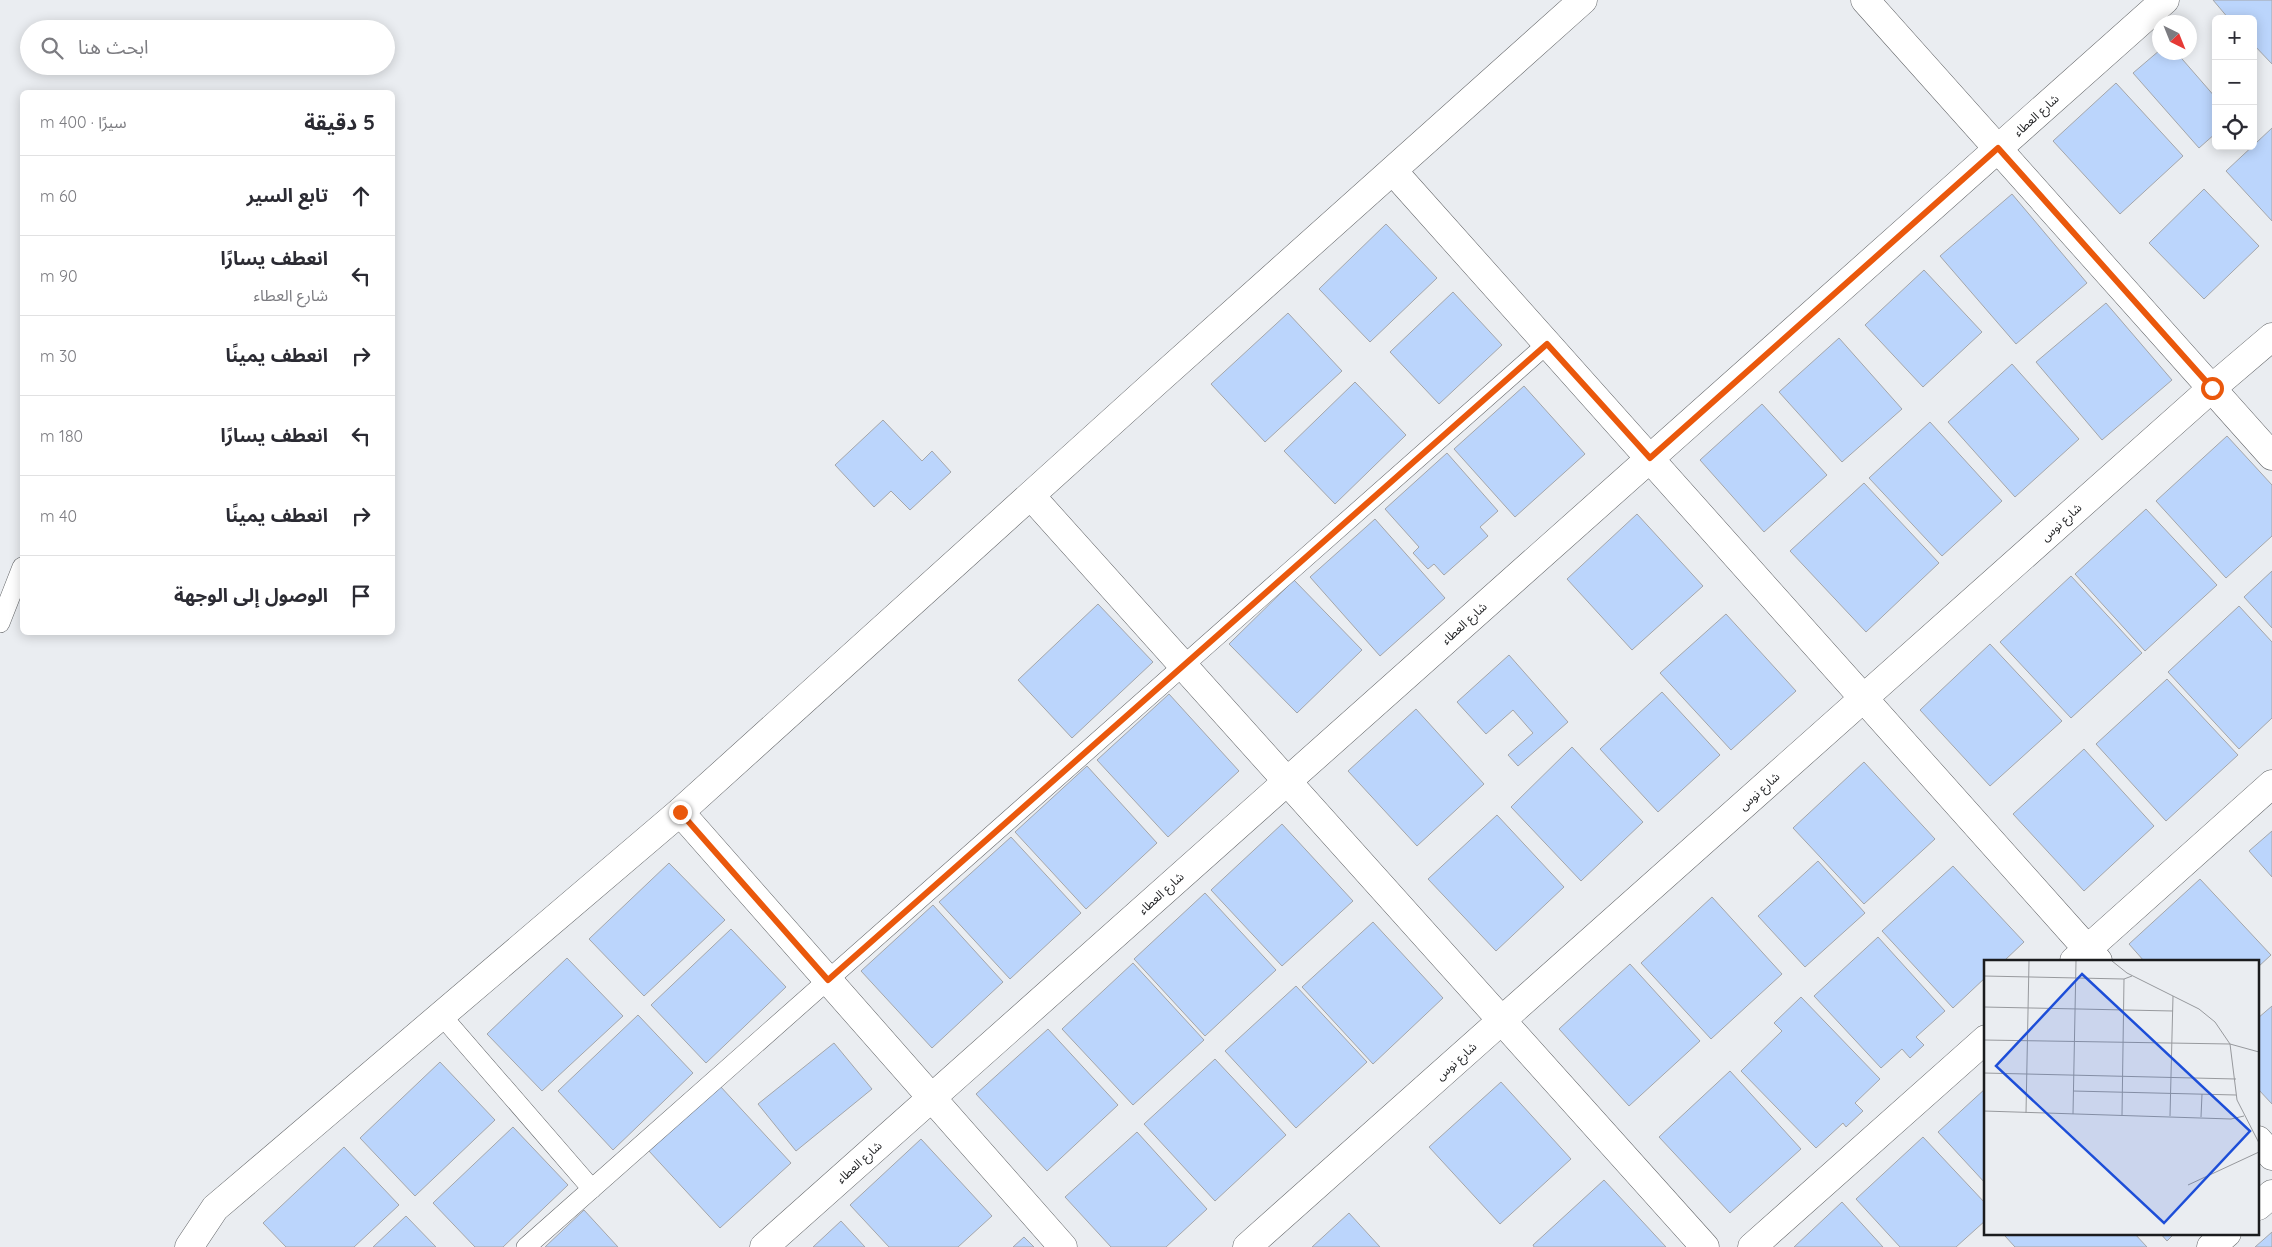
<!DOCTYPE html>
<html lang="ar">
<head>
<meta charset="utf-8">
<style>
  :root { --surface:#fff; --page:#f2f2f3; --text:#2b2b33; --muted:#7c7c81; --line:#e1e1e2 }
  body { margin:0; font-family:Quicksand,"Noto Sans Arabic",sans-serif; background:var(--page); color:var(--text); direction:rtl }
  .controls { position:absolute; right:15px; top:15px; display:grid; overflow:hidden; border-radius:8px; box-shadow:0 2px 12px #0003 }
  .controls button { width:45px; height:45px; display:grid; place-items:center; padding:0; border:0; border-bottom:1px solid var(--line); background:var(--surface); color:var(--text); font:25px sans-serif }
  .compass { position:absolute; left:2152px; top:15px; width:45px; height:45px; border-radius:50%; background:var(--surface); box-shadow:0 2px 12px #0003; rotate:137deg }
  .stop { position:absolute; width:15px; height:15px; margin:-11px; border:4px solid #ea580c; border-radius:50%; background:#fff }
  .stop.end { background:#ea580c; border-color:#fff; box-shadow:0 1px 5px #0008 }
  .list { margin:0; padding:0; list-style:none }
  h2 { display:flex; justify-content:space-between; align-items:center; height:65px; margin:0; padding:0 20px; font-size:21px }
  h2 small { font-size:16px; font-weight:400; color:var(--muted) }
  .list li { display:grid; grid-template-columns:32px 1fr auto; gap:15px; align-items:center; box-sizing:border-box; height:80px; padding:0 20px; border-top:1px solid var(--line) }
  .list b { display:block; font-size:19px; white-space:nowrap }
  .list p { margin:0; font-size:16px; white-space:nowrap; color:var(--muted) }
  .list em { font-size:16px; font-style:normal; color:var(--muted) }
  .icon { flex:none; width:28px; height:28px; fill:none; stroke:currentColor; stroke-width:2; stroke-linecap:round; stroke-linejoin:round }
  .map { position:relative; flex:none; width:2272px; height:1247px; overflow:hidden; direction:ltr }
  .search { position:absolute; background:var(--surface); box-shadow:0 2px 12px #0003; left:20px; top:20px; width:375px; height:55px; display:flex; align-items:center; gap:12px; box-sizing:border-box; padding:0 18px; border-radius:28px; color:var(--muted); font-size:19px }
  .panel { position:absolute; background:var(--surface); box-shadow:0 2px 12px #0003; left:20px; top:90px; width:375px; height:545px; border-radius:8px; direction:rtl }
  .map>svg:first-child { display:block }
  .building { fill:#bbd5fc; stroke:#a4a6aa }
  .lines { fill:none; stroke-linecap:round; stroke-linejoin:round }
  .service-casing { stroke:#626467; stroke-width:20 }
  .minor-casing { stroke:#626467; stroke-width:29 }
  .service { stroke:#fff; stroke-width:19 }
  .minor { stroke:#fff; stroke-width:28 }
  .route { stroke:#ea580c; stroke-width:6 }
  .labels { text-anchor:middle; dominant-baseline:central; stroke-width:4; stroke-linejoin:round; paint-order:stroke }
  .street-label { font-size:12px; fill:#1b1c1e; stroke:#fff }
  .inset-road { fill:none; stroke:#97999d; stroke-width:1 }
  .view { fill:#1d4ed8; fill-opacity:0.15; stroke:#1d4ed8; stroke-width:2.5 }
  .inset-edge { fill:none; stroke:#1b1c1e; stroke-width:2.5 }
</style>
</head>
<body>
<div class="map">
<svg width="2272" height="1247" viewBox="0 0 2272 1247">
  <rect width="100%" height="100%" fill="#eaedf1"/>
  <path class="building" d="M2213 0H2272V64L2253 44V19H2229Z
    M2160 50V52H2176L2216 98V133L2199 148 2133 73Z
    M2116 83 2183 156 2120 214 2053 141Z
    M2272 128V221L2226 171Z
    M2204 189 2259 246 2204 299 2149 243Z
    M2012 194 2087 283 2016 344 1940 256Z
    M1386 224 1437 278 1370 342 1319 289Z
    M1924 270 1982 332 1923 387 1865 325Z
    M1453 292 1502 345 1439 404 1390 352Z
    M2106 303 2172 380 2102 440 2036 362Z
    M1288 313 1342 371 1265 442 1211 384Z
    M1839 338 1902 409 1842 462 1779 392Z
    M2012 364 2079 439 2015 497 1948 422Z
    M1355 382 1406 435 1335 504 1284 451Z
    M1524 386 1585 454 1515 517 1454 449Z
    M1762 404 1827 475 1764 532 1700 460Z
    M883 420 922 461 932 451 951 472 910 510 891 491 874 507 835 465Z
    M1930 422 2002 501 1942 556 1869 478Z
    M2227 436 2272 485V536L2226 578 2156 501Z
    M1447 453 1498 511 1480 527 1488 536 1444 575 1434 564 1428 569 1413 553 1419 547 1385 509Z
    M1864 483 1939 563 1866 632 1790 551Z
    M2146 509 2217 585 2145 651 2075 574Z
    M1637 514 1703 586 1632 650 1567 579Z
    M1375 519 1445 598 1380 656 1310 577Z
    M2272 571V628L2244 597Z
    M2071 576 2142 653 2071 718 2000 642Z
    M1294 580 1362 650 1297 713 1229 644Z
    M1098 604 1153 662 1072 738 1018 680Z
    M2239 606 2272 642V718L2239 749 2168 672Z
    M1726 614 1796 691 1731 750 1660 673Z
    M1990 644 2062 721 1990 786 1920 710Z
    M1509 655 1568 722 1518 766 1508 755 1533 733 1513 710 1486 734 1457 702Z
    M2167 679 2238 755 2166 821 2096 744Z
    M1662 692 1720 755 1658 812 1600 749Z
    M1169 694 1239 771 1168 837 1097 760Z
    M1416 709 1484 784 1417 846 1348 771Z
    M1572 747 1643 822 1581 881 1511 807Z
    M2084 749 2154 826 2084 891 2013 814Z
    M1864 762 1935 839 1864 904 1793 828Z
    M1087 766 1157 843 1086 909 1015 832Z
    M1497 815 1564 887 1496 951 1428 879Z
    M1282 824 1353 901 1282 966 1211 890Z
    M2272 831V877L2249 851Z
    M1011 837 1081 913 1010 979 939 902Z
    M1818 861 1865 913 1805 967 1758 916Z
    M669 863 725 920 644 996 589 939Z
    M1953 866 2024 942 2004 961H1986V977L1953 1008 1882 931Z
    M2200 879 2271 955 2258 967V961H2144L2129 944Z
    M1205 893 1276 970 1205 1036 1134 959Z
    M1712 897 1782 974 1711 1039 1641 963Z
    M933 905 1003 982 932 1048 861 971Z
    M1373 922 1443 998 1373 1064 1302 987Z
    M731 929 786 987 706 1063 651 1005Z
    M1878 937 1945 1011 1916 1037 1924 1045 1910 1058 1902 1049 1881 1068 1814 996Z
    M567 958 623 1016 542 1091 487 1034Z
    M1133 963 1204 1040 1133 1105 1062 1029Z
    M1630 964 1700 1041 1629 1106 1559 1029Z
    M1296 986 1367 1062 1296 1128 1225 1051Z
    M1801 997 1880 1079 1855 1103 1863 1111 1846 1127 1843 1123 1816 1148 1741 1071 1782 1031 1774 1023Z
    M2272 1006V1104L2258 1089V1018Z
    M638 1015 693 1073 613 1150 558 1091Z
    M1048 1029 1118 1105 1047 1171 976 1094Z
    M834 1043 872 1089 796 1151 758 1104Z
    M1215 1059 1286 1135 1215 1201 1144 1124Z
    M440 1062 495 1120 415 1196 360 1138Z
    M1730 1071 1801 1149 1730 1213 1659 1137Z
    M1501 1082 1571 1159 1500 1224 1429 1147Z
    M720 1086 791 1163 720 1228 649 1151Z
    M1986 1088V1184L1938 1132Z
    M513 1127 568 1185 503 1247H475L433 1203Z
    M1137 1132 1207 1209 1166 1247H1111L1065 1197Z
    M1923 1137 1986 1204V1220L1956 1247H1900L1856 1199Z
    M921 1139 992 1216 958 1247H889L850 1205Z
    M344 1147 399 1205 354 1247H286L263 1223Z
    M1604 1180 1666 1247H1534L1533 1245Z
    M1842 1202 1883 1247H1794Z
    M584 1210 618 1247H545Z
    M1349 1213 1380 1247H1312Z
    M406 1216 436 1247H373Z
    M841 1221 865 1247H813Z
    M2272 1232V1247H2255Z
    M2009 1233H2134L2147 1247H2015L2005 1236Z
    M2160 1233H2175L2167 1241Z
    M1024 1237 1034 1247H1013Z"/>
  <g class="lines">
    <g class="service-casing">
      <path id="service" d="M0 623 22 567
        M442 1016 592 1189
        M526 1247 1547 344"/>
    </g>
    <g class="minor-casing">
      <path id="minor" d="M1865 0 2272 456
        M1393 171 2098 961
        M1031 496 1705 1247
        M680 812 1063 1247
        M2074 961 2272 784
        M2258 1140 2272 1156
        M2258 1206 2272 1194
        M189 1247 215 1208 680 812 1156 382 1583 0
        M764 1247 2165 0
        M1247 1247 2212 388 2272 337
        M1752 1247 1986 1039
        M2211 1247 2227 1233"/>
    </g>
    <use href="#service" class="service"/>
    <use href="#minor" class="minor"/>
  </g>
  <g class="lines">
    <path class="route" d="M680 812 828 980 1547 344 1650 458 1998 148 2212 388"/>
  </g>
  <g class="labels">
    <g class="street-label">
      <text transform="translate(2036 115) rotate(-42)">شارع العطاء</text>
      <text transform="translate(2061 522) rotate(-42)">شارع نوس</text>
      <text transform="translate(1464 623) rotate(-42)">شارع العطاء</text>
      <text transform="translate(1759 791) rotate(-42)">شارع نوس</text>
      <text transform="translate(1161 893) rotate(-42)">شارع العطاء</text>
      <text transform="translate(1456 1061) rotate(-42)">شارع نوس</text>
      <text transform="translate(859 1162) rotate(-42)">شارع العطاء</text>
    </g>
  </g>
  <g transform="translate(1984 960)">
    <rect width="275" height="275" fill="#eaedf1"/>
    <path class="inset-road" d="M128 1 143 13 215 49 231 62 246 84 253 140 275 183M0 16 140 19 148 16M0 47 189 51M0 80 246 84 275 92M0 113 252 119M89 131 252 135M0 151 247 159 260 156M42 153 45 1M89 154 92 1M138 155 140 19M186 156 189 36M217 157 218 134M204 225 275 192"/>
    <path class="view" d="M98 14 266 171 180 263 12 106Z"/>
    <rect width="275" height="275" class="inset-edge"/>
  </g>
</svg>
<div class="controls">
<button>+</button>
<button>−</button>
<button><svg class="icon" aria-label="locate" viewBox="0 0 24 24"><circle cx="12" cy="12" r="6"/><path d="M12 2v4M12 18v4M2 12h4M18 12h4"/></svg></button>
</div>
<svg class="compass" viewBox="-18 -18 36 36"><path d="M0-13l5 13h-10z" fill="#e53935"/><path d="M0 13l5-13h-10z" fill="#7c7c81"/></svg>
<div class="stop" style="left:2212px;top:388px"></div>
<div class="stop end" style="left:680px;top:812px"></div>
<div class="search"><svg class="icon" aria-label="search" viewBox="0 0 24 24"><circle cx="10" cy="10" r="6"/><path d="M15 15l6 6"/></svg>ابحث هنا</div>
<section class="panel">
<h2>5 دقيقة<small>سيرًا · 400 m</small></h2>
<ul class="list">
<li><svg class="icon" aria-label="ahead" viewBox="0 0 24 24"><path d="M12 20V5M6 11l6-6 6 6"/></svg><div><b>تابع السير</b></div><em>60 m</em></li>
<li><svg class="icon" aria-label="left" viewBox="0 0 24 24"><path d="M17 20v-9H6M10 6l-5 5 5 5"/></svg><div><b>انعطف يسارًا</b><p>شارع العطاء</p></div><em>90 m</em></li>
<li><svg class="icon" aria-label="right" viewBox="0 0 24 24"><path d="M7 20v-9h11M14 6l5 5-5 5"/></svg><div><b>انعطف يمينًا</b></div><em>30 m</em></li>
<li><svg class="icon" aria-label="left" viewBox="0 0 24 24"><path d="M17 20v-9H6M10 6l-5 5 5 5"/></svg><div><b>انعطف يسارًا</b></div><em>180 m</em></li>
<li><svg class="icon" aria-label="right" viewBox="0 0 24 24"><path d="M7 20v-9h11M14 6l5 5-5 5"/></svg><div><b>انعطف يمينًا</b></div><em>40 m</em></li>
<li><svg class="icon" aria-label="arrive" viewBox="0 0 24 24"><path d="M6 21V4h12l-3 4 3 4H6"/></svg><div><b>الوصول إلى الوجهة</b></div></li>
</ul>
</section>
</div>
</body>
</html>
